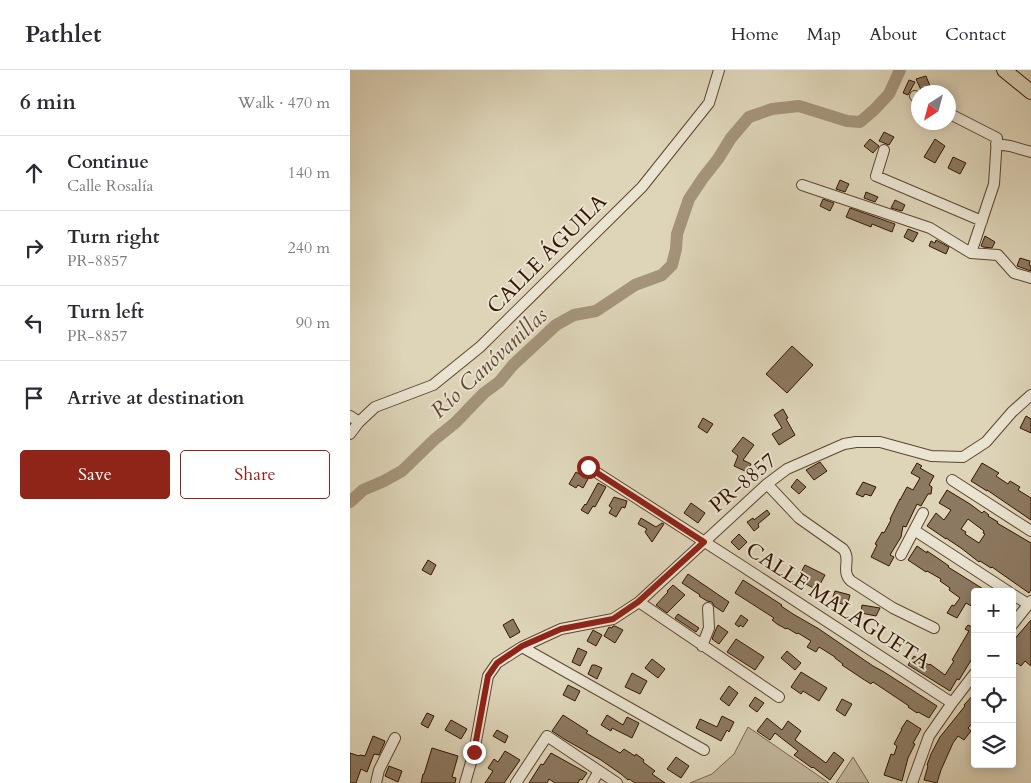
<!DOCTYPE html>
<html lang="en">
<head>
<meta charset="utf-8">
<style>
  :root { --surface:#fff; --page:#f7f7f7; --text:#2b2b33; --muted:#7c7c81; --line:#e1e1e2; --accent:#8f2418 }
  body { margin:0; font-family:Cardo,serif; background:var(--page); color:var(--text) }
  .controls { position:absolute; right:15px; bottom:15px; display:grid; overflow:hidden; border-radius:5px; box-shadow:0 2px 12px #0003 }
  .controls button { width:45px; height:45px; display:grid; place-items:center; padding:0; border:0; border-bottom:1px solid var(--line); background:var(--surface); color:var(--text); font:25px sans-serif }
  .compass { position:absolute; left:561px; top:15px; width:45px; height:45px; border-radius:50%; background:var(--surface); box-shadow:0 2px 12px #0003; rotate:216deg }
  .stop { position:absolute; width:15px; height:15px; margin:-11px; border:4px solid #8f2418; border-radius:50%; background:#fff }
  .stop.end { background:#8f2418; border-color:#fff; box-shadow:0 1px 5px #0008 }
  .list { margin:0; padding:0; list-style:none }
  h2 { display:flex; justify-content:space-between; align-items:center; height:65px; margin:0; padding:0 20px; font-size:21px }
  h2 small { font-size:16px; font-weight:400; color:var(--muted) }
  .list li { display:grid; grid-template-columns:32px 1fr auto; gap:15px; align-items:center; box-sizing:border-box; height:75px; padding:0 20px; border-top:1px solid var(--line) }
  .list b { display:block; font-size:19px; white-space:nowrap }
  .list p { margin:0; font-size:16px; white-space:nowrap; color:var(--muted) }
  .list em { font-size:16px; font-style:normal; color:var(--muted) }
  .actions { display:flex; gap:10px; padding:15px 20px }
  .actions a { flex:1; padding:11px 0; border:1px solid var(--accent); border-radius:5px; text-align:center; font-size:18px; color:var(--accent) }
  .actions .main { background:var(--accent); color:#fff }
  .icon { flex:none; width:28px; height:28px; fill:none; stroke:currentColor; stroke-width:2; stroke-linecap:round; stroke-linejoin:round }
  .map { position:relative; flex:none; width:681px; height:713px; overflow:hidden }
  header { display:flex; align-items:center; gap:30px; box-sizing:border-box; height:70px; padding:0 25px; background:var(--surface); border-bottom:1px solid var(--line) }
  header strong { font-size:24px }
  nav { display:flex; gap:28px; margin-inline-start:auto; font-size:18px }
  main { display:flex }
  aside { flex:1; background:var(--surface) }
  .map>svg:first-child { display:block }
  .green { fill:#c1b49a; stroke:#7a644e }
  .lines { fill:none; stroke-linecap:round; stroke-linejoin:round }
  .river { stroke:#a4947a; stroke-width:12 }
  .building { fill:#8c7961; stroke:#341501; fill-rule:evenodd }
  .minor-casing { stroke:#5e452f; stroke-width:12 }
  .highway-casing { stroke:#341501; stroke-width:16 }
  .minor { stroke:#eae4d2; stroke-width:10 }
  .highway { stroke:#ded5b9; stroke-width:14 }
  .route { stroke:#8f2418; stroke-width:6 }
  .labels { text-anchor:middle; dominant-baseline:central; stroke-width:4; stroke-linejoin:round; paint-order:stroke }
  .street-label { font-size:21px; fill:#341501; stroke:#eae4d2 }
  .water-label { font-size:22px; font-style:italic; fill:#614831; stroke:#eae4d2 }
</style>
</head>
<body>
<header>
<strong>Pathlet</strong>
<nav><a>Home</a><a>Map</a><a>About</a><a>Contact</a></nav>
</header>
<main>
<aside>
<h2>6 min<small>Walk · 470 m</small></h2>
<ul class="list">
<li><svg class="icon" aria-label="ahead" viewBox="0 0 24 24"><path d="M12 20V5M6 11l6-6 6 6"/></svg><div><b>Continue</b><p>Calle Rosalía</p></div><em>140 m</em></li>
<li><svg class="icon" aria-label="right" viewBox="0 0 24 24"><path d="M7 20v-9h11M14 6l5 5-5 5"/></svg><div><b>Turn right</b><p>PR-8857</p></div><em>240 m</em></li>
<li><svg class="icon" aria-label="left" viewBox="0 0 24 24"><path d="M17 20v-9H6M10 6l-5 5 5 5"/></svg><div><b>Turn left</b><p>PR-8857</p></div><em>90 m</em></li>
<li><svg class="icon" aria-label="arrive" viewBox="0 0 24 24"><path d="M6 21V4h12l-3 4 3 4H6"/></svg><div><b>Arrive at destination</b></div></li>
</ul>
<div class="actions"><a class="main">Save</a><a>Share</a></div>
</aside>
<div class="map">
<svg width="681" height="713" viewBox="0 0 681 713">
  <rect width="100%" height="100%" fill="#ded5b9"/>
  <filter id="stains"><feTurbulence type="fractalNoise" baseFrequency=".004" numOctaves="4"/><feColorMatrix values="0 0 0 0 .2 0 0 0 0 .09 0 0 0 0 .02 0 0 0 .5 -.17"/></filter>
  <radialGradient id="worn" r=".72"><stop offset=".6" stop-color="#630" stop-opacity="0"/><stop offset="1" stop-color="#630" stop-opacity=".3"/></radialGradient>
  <path class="green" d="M398 657 479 713H340L362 704 384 684Z
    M503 687 519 713H486Z"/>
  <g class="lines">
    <path class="river" d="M0 432 13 420 34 411 52 401 85 369 105 353 134 323 149 312 163 295 206 255 224 245 246 241 285 215 312 205 322 195 326 179 327 164 339 129 353 108 368 89 381 68 399 47 422 39 449 36 497 51 510 52 524 40 539 24 550 0"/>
  </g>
  <path class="building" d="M576 6 582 21 577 22H572L566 9Z
    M559 10 565 12 558 25 553 23Z
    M534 62 544 67 539 75 529 71Z
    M520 69 529 76 523 83 514 76Z
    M585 69 595 76 585 93 574 87Z
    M603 87 616 93 610 104 598 98Z
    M490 110 499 114 495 122 486 119Z
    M516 122 528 127 525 132 514 128Z
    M473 129 484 133 480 141 470 136Z
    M545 130 555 135 552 141 541 138Z
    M500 138 545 154 542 162 522 154 521 157 496 147Z
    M558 159 568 163 563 172 554 167Z
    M635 166 645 172 642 178 633 177 631 176Z
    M586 170 599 177 596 184 579 176 581 171 585 173Z
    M670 188 680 191 679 195 681 196V201L667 196Z
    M442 276 463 295 437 323 416 304Z
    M433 339 438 348 436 349 445 365 429 375 422 364 432 358 424 345Z
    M676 346 681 349V363L670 358Z
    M353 348 363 354 357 363 348 357Z
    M393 367 404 375 393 390 401 394 397 402 384 396 388 386 382 381Z
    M470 392 477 401 464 410 456 400Z
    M567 393 572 396 570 398 584 406 579 415 582 417 581 424H578L571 436 567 434 556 457 553 456 551 467 540 485 544 487 539 496 521 487 527 475 525 474 532 462 534 463 541 450 540 449 550 429V430L557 417 563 420 570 408 561 403Z
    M632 393 649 403 646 406 658 414 660 411 670 417 668 420 681 428V450L637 420V421L621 411Z
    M226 402 238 409 233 418 228 415 226 418 219 414Z
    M447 409 456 417 449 424 441 417Z
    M513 412 526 417 521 426 515 424 513 427 506 424Z
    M248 413 256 417 245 437 243 436 238 444 231 440 235 434 236 435Z
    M597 420 620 434 632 443 634 441 639 445 638 446 648 452 647 453 681 473V520L679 523 642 497 641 498 630 491 629 492 611 478 596 468V469L577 456 586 443 594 450 601 440 589 433ZM618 449 634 461 633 463 635 464 629 473 615 464 616 462 611 459Z
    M264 427 277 431 275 438 272 437 266 447 259 443 262 438 259 436Z
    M341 433 355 443 348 453 334 443Z
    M417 440 420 444 408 454 409 457 404 461 397 452 403 448 404 450Z
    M291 448 306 457 312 453 314 454 302 472 295 462 297 459 288 454Z
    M389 464 397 472 389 480 381 472Z
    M567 476 577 483V481L586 487 599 496 598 497 638 522H625V538L616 533 607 548 597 543 602 535 604 536 610 528 599 520 600 518 590 511 591 509 577 501 576 502 558 490Z
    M78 490 86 495 81 505 72 500Z
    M455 495 475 505 467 520 447 509Z
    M338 504 379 532 373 542 364 536 362 532 357 531 349 526 350 525 332 513Z
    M393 510 432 535 431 536 443 544 469 559 523 596 534 602 587 636 579 648 568 642 567 643 558 637 559 636 523 612 521 614 513 609 492 595 493 594 485 588V587L469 577 466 582 457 577 461 571 448 563 447 564 437 558 436 559 427 554 422 550 424 548 385 523Z
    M323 515 335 525 317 543 306 535 318 522 317 521Z
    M485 521 500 525 497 536 482 530Z
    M512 535 530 538 526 546 511 543Z
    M328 544 349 558 346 562 325 548Z
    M391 545 398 550 393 557 390 555 389 557 385 554Z
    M163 549 170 562 160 568 153 555Z
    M681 550V596L675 591 671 596 667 593 662 598V572Z
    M625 552V588L623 587 609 610 607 609 600 621 558 595 564 586 579 595 580 594 595 605 604 591 602 590 619 561 615 559 618 555 622 557Z
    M368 555 378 562 369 574 362 569 366 559Z
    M263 556H265L273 560 265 573 254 566 259 557 262 558Z
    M243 560 252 565 246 576 237 571Z
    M386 569 414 587 405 600 377 582Z
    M228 578 237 582 230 596 222 592Z
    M437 581 451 593 445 600 431 588Z
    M302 589 315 599 308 608 295 598Z
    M242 595H245L252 598 247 609 238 604Z
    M451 602 477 618 469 631 453 621 451 624 441 617Z
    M282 603 297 611 290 624 275 617Z
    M218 615 230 621 225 631 213 625Z
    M379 616 388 623 379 636 370 629Z
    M625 623V650L618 658 621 661 614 670 608 666 603 673 591 700 587 713 574 710 578 696 577 695 581 684 590 667 615 636 614 635Z
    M405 627 414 633 407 642 399 636Z
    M492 629 502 634 495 646 486 640Z
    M77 643 84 646 78 658 71 654Z
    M213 645 238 661 236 663 270 683 274 679 285 686 286 684 294 690 293 692 305 701 302 704 315 713H285L279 709 278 710 271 704 251 690 214 669 202 661Z
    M257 645 273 655 277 647 289 653 282 668 262 658 261 661 251 655Z
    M372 646 384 652 379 662 377 660 371 671 346 658 350 649 367 657Z
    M417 648 432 660 438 651 451 661 445 670 476 693 484 682 494 690 480 710 463 697 462 698 444 685 448 681 425 663 420 670 407 661Z
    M101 650 117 659 111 669 95 660Z
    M557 650 571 659 563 673 565 674 558 688 552 711 534 705 541 684 544 685 547 676 544 674 552 659H551Z
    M147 660 158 666 155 673 143 666Z
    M23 666 35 671 34 674 29 685 24 684 17 702 11 699 6 713H0V683L9 686 10 685 15 686Z
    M82 678 108 686 102 707 106 708 105 713H71L73 704H74Z
    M155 681 170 690 154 713H135L143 701 138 698 144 689 148 692Z
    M201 683 237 703 232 710 230 709 228 713H205L199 709 197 713H179L191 694 193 695Z
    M326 687 339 696 331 708 317 699Z
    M39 696 52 701 48 712 35 706Z"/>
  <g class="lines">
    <g class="minor-casing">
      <path id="minor" d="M565 26 568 28
        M598 43 647 68 644 114 621 183
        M646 74 660 76 681 82
        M534 80 526 106 632 151
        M452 115 580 158 621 183 648 185 664 203 681 208
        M0 346 9 352
        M0 364 9 352 25 337 83 315 130 277 292 117 359 33 369 0
        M238 397 389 494 602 633
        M602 410 681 461
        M417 414 449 448 493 479C502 489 490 501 501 511L543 538 584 558
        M564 460 659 522
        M551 485 573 443
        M662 524 678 534
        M289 532 429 627
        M662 555 681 531
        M352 576 359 558 358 538
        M172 577 354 680
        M26 713 29 700 45 668
        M115 713 124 682 138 606 147 593 172 577 211 559 263 549 289 532 417 414 437 399 494 374 506 372H530L581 386 613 387 636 372 662 342 681 325
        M166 713 197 666 267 713
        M242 713 249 701
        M562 713 579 666 602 633 625 603"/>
    </g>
    <g class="highway-casing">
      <path id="highway" d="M654 0 681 22"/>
    </g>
    <use href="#minor" class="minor"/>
    <use href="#highway" class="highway"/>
  </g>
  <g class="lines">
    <path class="route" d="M124 682 138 606 147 593 172 576 211 559 263 549 288 532 354 472 238 397"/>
  </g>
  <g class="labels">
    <g class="street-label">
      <text transform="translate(197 184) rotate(-45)">CALLE ÁGUILA</text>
      <text transform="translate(393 413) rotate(-40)">PR-8857</text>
      <text transform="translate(488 536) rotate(33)">CALLE MALAGUETA</text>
    </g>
    <g class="water-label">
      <text transform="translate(139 293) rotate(-43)">Río Canóvanillas</text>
    </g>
  </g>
  <rect width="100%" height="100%" filter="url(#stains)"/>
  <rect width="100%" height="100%" fill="url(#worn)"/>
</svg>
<div class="controls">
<button>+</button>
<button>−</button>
<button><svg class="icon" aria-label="locate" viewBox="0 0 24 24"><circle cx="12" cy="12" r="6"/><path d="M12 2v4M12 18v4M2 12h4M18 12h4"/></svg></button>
<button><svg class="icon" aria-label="layers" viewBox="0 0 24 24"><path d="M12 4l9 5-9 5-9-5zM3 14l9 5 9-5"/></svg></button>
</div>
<svg class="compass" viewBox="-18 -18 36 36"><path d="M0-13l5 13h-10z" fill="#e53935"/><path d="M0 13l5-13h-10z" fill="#7c7c81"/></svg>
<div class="stop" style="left:238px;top:397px"></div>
<div class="stop end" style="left:124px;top:682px"></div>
</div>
</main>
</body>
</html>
